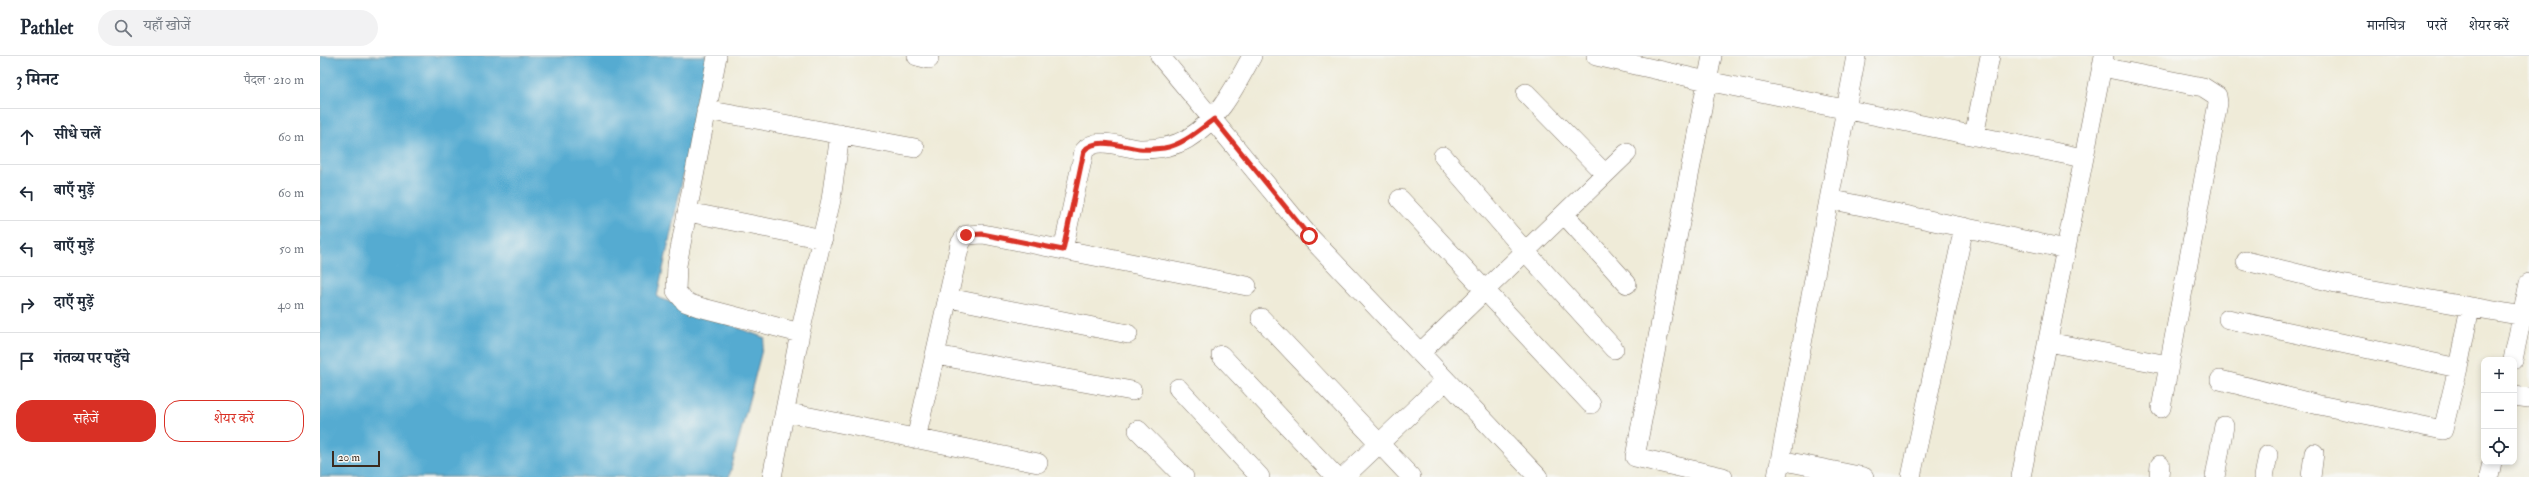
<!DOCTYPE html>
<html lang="hi">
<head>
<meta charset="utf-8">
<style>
  :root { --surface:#fff; --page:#f2f2f3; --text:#1f2937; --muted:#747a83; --line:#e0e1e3; --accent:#d93025 }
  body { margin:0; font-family:"IM FELL Double Pica","Noto Serif Devanagari",serif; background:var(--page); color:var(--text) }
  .controls { position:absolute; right:12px; bottom:12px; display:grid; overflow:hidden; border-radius:8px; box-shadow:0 2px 6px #0003 }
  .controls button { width:36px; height:36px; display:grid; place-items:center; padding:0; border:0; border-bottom:1px solid var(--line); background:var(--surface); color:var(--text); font:20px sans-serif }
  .scale { position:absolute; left:12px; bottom:10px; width:48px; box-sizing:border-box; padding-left:4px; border:2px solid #3b2a1e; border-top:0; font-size:11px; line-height:14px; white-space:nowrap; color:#3b2a1e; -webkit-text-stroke:3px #f6f6f2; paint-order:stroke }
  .stop { position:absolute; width:12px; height:12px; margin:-9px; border:3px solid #d93025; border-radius:50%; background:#fff }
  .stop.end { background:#d93025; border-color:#fff; box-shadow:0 1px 4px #0008 }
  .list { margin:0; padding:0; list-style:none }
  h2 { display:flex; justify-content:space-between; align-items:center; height:52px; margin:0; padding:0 16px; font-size:17px }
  h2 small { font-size:13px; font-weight:400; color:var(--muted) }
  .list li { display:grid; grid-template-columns:26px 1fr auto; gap:12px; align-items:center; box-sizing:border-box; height:56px; padding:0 16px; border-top:1px solid var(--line) }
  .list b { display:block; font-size:15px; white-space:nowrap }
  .list em { font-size:13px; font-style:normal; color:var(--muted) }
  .actions { display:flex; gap:8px; padding:12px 16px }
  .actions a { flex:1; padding:9px 0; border:1px solid var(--accent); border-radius:16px; text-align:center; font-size:14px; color:var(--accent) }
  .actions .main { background:var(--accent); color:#fff }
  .icon { flex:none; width:22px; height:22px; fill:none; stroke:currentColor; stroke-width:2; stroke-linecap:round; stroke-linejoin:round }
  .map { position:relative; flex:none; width:2209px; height:421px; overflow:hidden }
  header { display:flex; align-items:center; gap:24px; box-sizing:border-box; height:56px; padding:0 20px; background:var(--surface); border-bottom:1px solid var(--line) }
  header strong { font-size:19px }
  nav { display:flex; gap:22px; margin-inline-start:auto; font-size:14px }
  .search { width:280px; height:36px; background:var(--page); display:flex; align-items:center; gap:10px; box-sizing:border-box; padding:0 14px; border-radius:22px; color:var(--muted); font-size:15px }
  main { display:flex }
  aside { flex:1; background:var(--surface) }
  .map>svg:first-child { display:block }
  .water { fill:#54abd1; stroke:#486a78 }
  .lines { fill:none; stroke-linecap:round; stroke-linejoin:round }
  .minor-casing { stroke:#7a6e5f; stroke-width:20 }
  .minor { stroke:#fff; stroke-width:19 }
  .route { stroke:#d93025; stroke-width:5 }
</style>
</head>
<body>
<header>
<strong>Pathlet</strong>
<div class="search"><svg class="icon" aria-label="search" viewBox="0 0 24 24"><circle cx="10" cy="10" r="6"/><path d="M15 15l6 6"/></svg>यहाँ खोजें</div>
<nav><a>मानचित्र</a><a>परतें</a><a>शेयर करें</a></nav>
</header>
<main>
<aside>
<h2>3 मिनट<small>पैदल · 210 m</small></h2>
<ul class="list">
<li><svg class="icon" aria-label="ahead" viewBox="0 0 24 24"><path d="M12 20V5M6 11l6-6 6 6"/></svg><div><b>सीधे चलें</b></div><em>60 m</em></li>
<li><svg class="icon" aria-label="left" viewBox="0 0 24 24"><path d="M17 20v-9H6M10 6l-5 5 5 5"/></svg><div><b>बाएँ मुड़ें</b></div><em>60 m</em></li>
<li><svg class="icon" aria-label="left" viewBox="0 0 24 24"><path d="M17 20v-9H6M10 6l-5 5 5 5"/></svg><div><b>बाएँ मुड़ें</b></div><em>50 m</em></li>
<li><svg class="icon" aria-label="right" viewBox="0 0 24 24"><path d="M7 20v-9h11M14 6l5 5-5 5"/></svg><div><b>दाएँ मुड़ें</b></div><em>40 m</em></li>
<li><svg class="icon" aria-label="arrive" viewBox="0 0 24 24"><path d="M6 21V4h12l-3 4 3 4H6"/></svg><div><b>गंतव्य पर पहुँचे</b></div></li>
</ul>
<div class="actions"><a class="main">सहेजें</a><a>शेयर करें</a></div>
</aside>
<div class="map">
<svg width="2209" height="421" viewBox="0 0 2209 421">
  <rect width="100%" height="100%" fill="#f6f6f2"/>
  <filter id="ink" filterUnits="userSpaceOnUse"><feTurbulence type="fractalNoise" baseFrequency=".025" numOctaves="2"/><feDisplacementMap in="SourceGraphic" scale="8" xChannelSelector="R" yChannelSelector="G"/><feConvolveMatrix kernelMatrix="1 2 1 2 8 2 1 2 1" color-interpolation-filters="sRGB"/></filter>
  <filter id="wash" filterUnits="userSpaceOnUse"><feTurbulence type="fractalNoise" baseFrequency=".012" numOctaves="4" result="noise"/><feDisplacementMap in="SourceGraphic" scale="16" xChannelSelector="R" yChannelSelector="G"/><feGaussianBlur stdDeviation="0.9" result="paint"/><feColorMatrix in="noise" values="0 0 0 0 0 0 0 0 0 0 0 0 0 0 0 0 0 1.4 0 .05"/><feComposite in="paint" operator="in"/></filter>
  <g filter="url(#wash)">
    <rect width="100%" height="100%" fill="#efebd8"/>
    <path class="water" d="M0 0H389L337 241 445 282 409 421H0Z"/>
  </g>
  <g filter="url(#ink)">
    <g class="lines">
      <g class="minor-casing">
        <path id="minor" d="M397 0 357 209 356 235 365 246 379 251 480 277
          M597 0 609 3
          M840 0 989 180 1218 421
          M1276 0 1387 25 1763 102
          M1392 0 1315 401 1403 421
          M1782 11 1883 31 1897 40 1898 47 1841 352
          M1206 37 1285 118
          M386 54 595 92
          M1654 80 1670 0
          M1123 100 1205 195 1294 293
          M1080 143 1271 348
          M1509 143 1746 193
          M368 156 503 183
          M1244 158 1307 228
          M743 194 764 95C777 78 805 93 822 93 838 93 853 91 867 83 899 64 915 31 932 0
          M1926 205 2020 228 2209 261
          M629 242 808 278
          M941 262 1091 421
          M1908 263 2138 312
          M1728 286 1848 309
          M1100 297 1307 97
          M616 299 812 335
          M901 299 1016 421
          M2193 304 2209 227
          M1900 324 1999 349 2123 374 2138 312 2150 251
          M858 332 940 421
          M2194 340 2209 342
          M465 356 718 407
          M818 374 864 421
          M596 383 640 188 646 179 663 178 927 230
          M1460 404 1544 421
          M452 421 480 277 511 144 520 78
          M1024 421 1126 324
          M1457 421 1536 0
          M1591 421 1644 171
          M1701 421 1784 0
          M1839 421 1840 409
          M1895 421 1904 370
          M1944 421 1948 399
          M1991 421 1994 397
          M2169 421 2172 406"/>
      </g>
      <use href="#minor" class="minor"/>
    </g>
  </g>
  <g class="lines" filter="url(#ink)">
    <path class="route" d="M646 179 662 178 743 194 764 95C776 80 803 91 819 93 827 94 836 93 844 92 863 89 879 74 894 63L989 180"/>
  </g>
</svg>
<div class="controls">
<button>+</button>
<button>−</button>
<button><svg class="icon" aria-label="locate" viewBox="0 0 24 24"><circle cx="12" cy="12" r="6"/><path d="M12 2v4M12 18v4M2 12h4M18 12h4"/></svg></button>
</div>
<div class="scale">20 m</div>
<div class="stop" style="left:989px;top:180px"></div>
<div class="stop end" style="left:646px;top:179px"></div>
</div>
</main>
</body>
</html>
